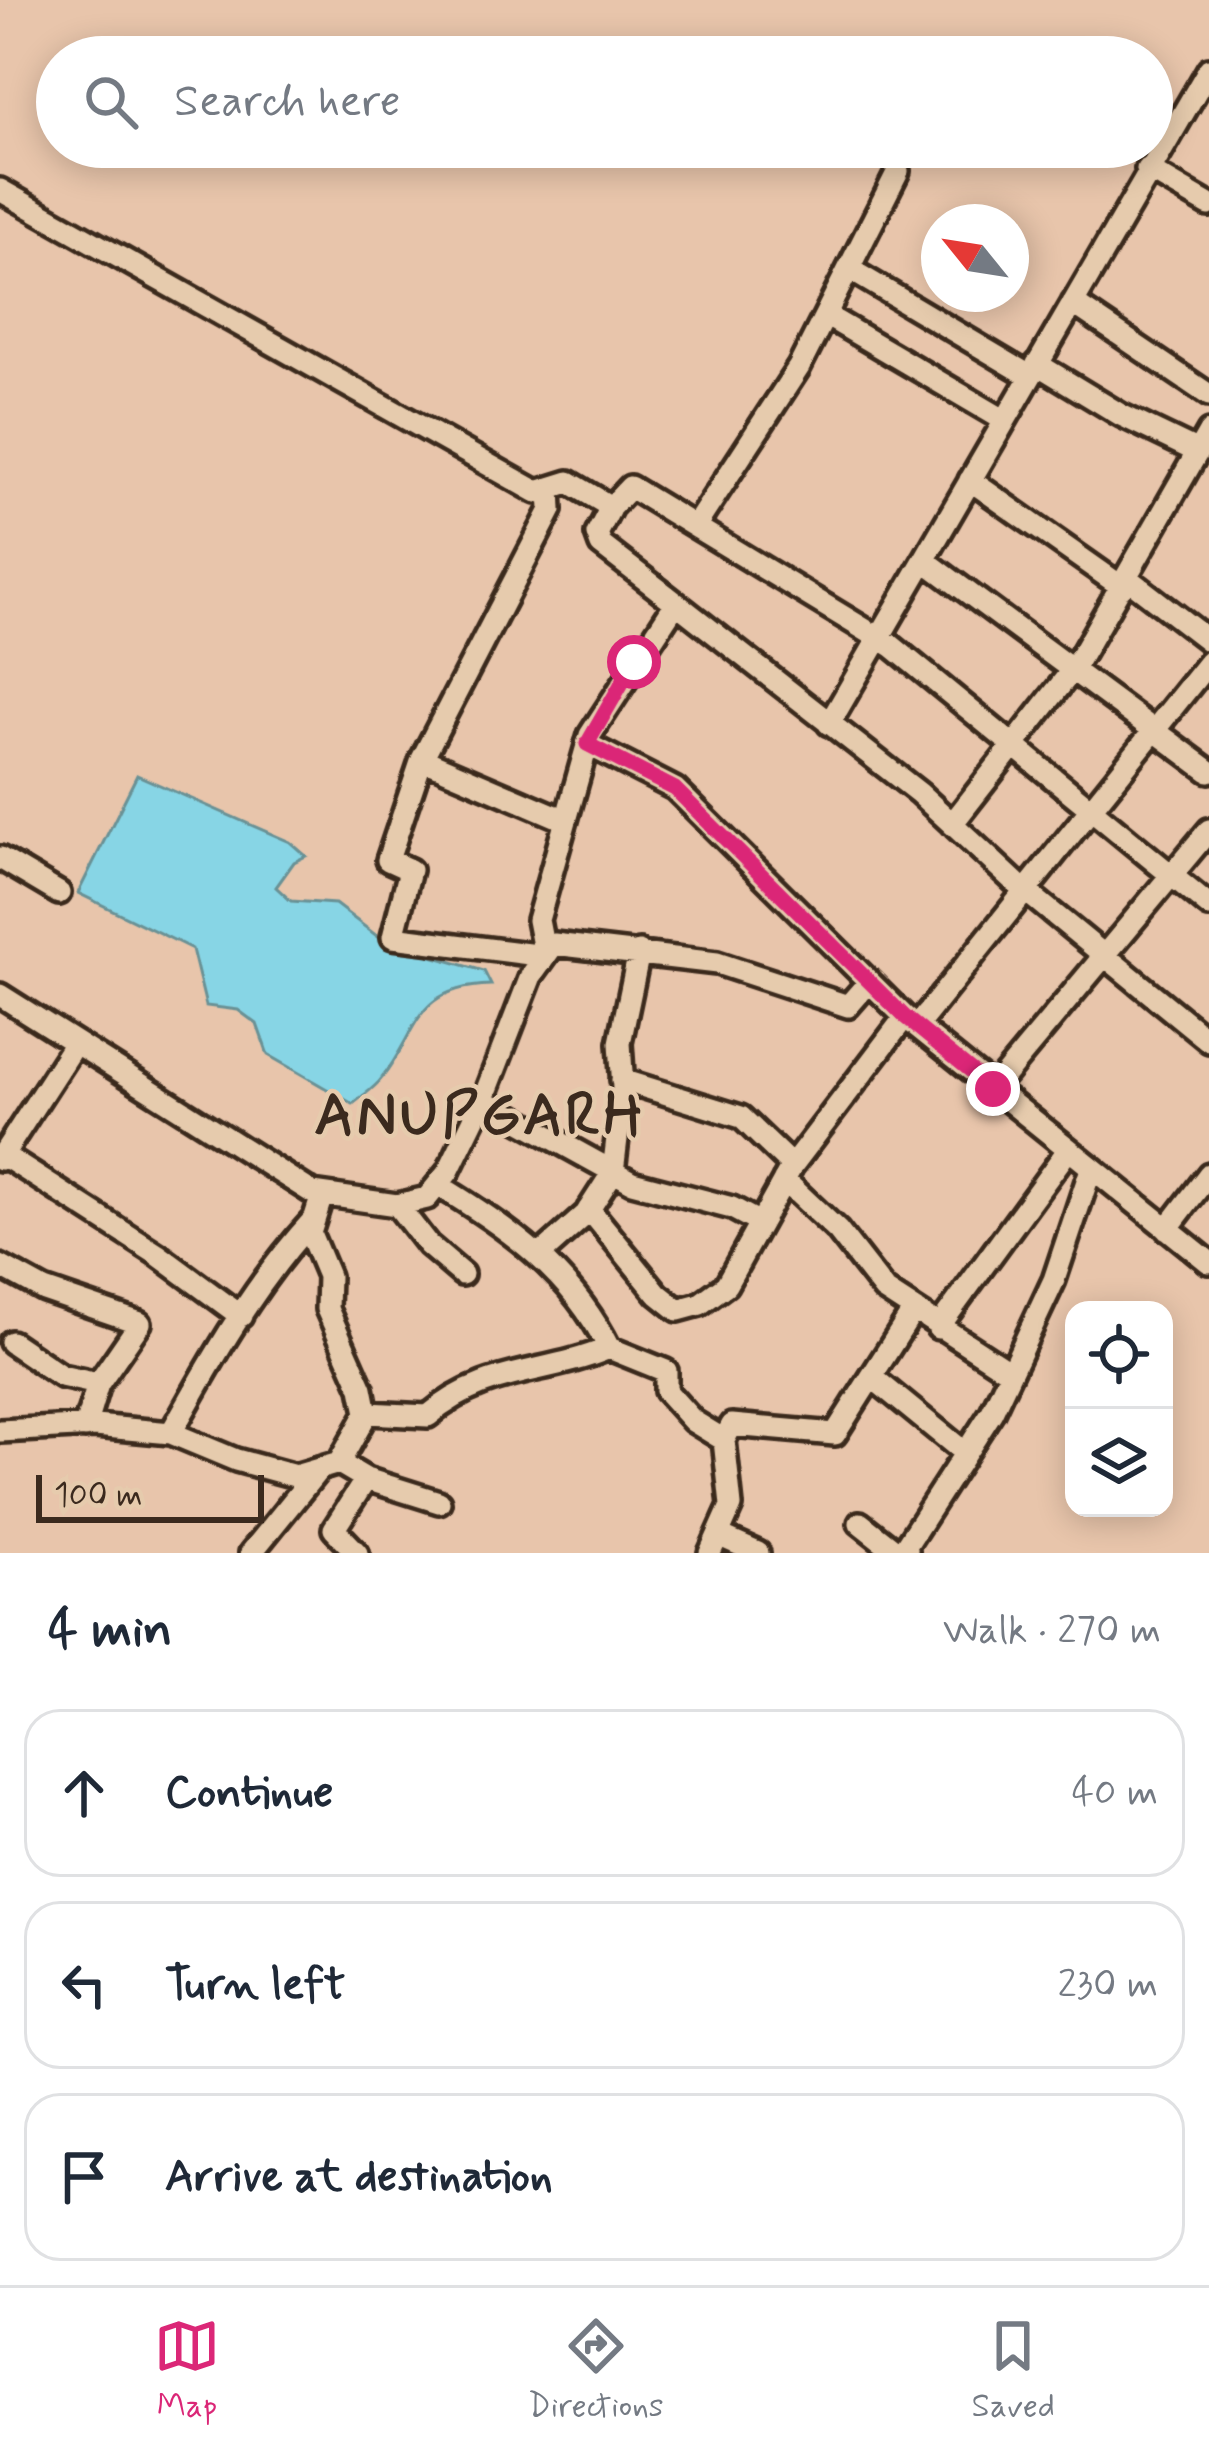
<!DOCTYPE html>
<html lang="en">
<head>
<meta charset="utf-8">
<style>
  :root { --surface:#fff; --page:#f6f6f7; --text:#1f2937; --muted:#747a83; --line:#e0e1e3; --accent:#db2777 }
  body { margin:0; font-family:Mynerve,sans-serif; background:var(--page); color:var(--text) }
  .controls { position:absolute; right:36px; bottom:36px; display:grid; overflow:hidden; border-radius:24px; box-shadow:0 6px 30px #0003 }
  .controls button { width:108px; height:108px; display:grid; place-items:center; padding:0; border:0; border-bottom:3px solid var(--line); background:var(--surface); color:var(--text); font:60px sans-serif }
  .compass { position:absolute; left:921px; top:204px; width:108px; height:108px; border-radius:50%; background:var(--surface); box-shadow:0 6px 30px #0003; rotate:300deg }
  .scale { position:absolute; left:36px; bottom:30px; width:228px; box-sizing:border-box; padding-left:12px; border:6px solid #3b2a1e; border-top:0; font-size:33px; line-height:42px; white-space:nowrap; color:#3b2a1e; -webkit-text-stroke:9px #e6cbad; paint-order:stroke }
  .stop { position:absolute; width:36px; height:36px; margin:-27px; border:9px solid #db2777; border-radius:50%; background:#fff }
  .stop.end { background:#db2777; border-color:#fff; box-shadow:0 3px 12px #0008 }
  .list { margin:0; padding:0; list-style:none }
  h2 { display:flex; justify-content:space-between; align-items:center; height:156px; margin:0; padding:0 48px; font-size:51px }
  h2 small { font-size:39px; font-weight:400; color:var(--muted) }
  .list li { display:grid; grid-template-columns:78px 1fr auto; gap:36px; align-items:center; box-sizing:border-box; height:168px; margin:0 24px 24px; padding:0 24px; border:3px solid var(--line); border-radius:36px }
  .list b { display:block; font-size:45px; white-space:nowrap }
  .list em { font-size:39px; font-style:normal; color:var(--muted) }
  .icon { flex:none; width:66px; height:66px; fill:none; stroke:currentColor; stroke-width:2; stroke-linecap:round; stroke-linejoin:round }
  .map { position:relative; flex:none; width:1209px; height:1553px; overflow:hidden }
  .search { position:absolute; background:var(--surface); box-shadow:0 6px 30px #0003; left:36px; right:36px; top:36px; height:132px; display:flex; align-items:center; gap:30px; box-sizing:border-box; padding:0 42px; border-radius:66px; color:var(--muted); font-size:45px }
  .sheet { height:732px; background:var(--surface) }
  nav { display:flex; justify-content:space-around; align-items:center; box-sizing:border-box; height:168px; border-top:3px solid var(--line); background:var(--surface); font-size:33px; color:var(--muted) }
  nav a { display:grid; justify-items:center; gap:6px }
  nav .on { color:var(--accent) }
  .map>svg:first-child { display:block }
  .water { fill:#87d5e5; stroke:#699195; stroke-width:3 }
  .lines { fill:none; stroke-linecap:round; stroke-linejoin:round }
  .minor-casing { stroke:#3b2a1e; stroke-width:30 }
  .minor { stroke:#e6cbad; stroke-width:21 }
  .route { stroke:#db2777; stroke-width:15 }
  .labels { text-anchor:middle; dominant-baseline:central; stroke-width:9; stroke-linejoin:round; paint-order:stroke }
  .district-label { font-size:60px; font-weight:bold; letter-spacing:3px; fill:#3b2a1e; stroke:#e6cbad }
</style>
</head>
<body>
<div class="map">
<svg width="1209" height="1553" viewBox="0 0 1209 1553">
  <rect width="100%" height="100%" fill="#e8c5ab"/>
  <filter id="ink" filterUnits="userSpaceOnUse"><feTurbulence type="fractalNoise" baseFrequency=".00833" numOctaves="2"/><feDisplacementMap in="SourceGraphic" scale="24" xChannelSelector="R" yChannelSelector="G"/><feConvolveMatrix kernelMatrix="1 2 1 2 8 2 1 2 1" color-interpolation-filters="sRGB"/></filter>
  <g filter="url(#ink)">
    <path class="water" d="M137 775 290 842 306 856 294 862 276 887 291 901 335 904 386 943 484 971 491 985C413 987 419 1031 382 1078 375 1088 362 1096 353 1104L268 1055 257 1024 238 1010 206 1006 192 949 78 893Z"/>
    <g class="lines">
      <g class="minor-casing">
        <path id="minor" d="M1147 169 1209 205
          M0 190 537 492 569 482 611 507 597 534 601 545 676 603
          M851 270 1030 376
          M1073 303 1209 395
          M827 316 1004 420
          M1037 364 1121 415 1198 452
          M970 480 1122 587
          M550 488 551 510 422 759 388 860 410 870 393 937 545 956 538 920 590 735 676 603 919 793 1016 883 1209 1041
          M611 507 630 487 892 646 1209 906
          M696 525 799 367 898 171
          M924 560 1209 771
          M1127 578 1209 641
          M829 724 1209 69
          M587 744 675 789 905 1017 1209 1262
          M422 759 565 820
          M952 824 1074 668 1209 432
          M0 858 59 893
          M0 995 313 1193 397 1205 427 1198 448 1172 483 1100 531 976 554 944 717 963 848 1006 869 982
          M917 1026 1209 662
          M622 1080 741 1117 792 1166
          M993 1089 1209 830
          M483 1100 632 1182 732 1208 760 1223
          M3 1155 157 1254 241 1316
          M0 1159 75 1043
          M784 1180 838 1231 884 1290 1010 1372
          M438 1185C509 1228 571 1272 609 1348
          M397 1205 428 1245 462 1274
          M589 1209 658 1294 678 1310 700 1304 726 1285 792 1166 905 1017
          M1167 1229 1209 1174
          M539 1256 586 1214 613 1172 623 1088 620 1043 639 952
          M0 1266 44 1290 140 1323 98 1384 85 1427
          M938 1328 1068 1150
          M11 1342 61 1376 98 1384
          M872 1377 965 1453
          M367 1413 428 1416C487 1366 543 1376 609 1348L666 1371V1391L693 1421 724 1440 731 1506 710 1553
          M0 1431 95 1426 171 1433 236 1460 295 1476 339 1463 367 1413 362 1388 327 1309 328 1276 310 1233 322 1195
          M171 1433C212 1359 255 1283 313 1220
          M724 1440 732 1425 835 1434 913 1311
          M339 1463 366 1479 334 1529 357 1553
          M366 1479 439 1502
          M860 1523 898 1553
          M720 1536 758 1553
          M251 1553 319 1469
          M907 1553V1544L992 1412 1054 1280 1091 1169"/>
      </g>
      <use href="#minor" class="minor"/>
    </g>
  </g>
  <g class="lines" filter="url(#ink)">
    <path class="route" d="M634 662 587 744 675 789 905 1017 993 1089"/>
  </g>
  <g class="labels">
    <g class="district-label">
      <text x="480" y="1117">ANUPGARH</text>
    </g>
  </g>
</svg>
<div class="controls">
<button><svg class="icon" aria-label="locate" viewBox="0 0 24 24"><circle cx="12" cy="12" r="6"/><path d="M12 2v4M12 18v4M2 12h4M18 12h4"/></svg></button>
<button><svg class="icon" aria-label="layers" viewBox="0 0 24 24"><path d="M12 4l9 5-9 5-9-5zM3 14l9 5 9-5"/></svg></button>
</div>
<svg class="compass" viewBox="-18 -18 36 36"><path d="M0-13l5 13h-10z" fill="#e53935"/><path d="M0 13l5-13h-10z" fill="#747a83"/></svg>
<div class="scale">100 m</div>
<div class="stop" style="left:634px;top:662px"></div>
<div class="stop end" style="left:993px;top:1089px"></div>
<div class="search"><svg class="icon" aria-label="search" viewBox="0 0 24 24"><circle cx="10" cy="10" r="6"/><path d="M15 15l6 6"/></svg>Search here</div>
</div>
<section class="sheet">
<h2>4 min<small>Walk · 270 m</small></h2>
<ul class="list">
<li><svg class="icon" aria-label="ahead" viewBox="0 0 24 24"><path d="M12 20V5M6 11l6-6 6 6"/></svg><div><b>Continue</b></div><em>40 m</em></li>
<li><svg class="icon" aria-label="left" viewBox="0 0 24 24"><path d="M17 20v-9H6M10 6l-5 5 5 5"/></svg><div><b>Turn left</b></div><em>230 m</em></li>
<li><svg class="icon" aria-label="arrive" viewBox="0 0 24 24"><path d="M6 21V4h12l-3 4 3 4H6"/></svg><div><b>Arrive at destination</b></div></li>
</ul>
</section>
<nav>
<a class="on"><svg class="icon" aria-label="map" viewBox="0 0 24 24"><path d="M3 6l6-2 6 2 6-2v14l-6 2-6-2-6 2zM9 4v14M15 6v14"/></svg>Map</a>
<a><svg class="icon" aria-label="directions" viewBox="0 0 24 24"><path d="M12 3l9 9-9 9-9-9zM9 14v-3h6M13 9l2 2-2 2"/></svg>Directions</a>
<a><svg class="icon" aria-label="saved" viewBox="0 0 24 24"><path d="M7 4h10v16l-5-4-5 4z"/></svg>Saved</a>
</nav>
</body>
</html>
